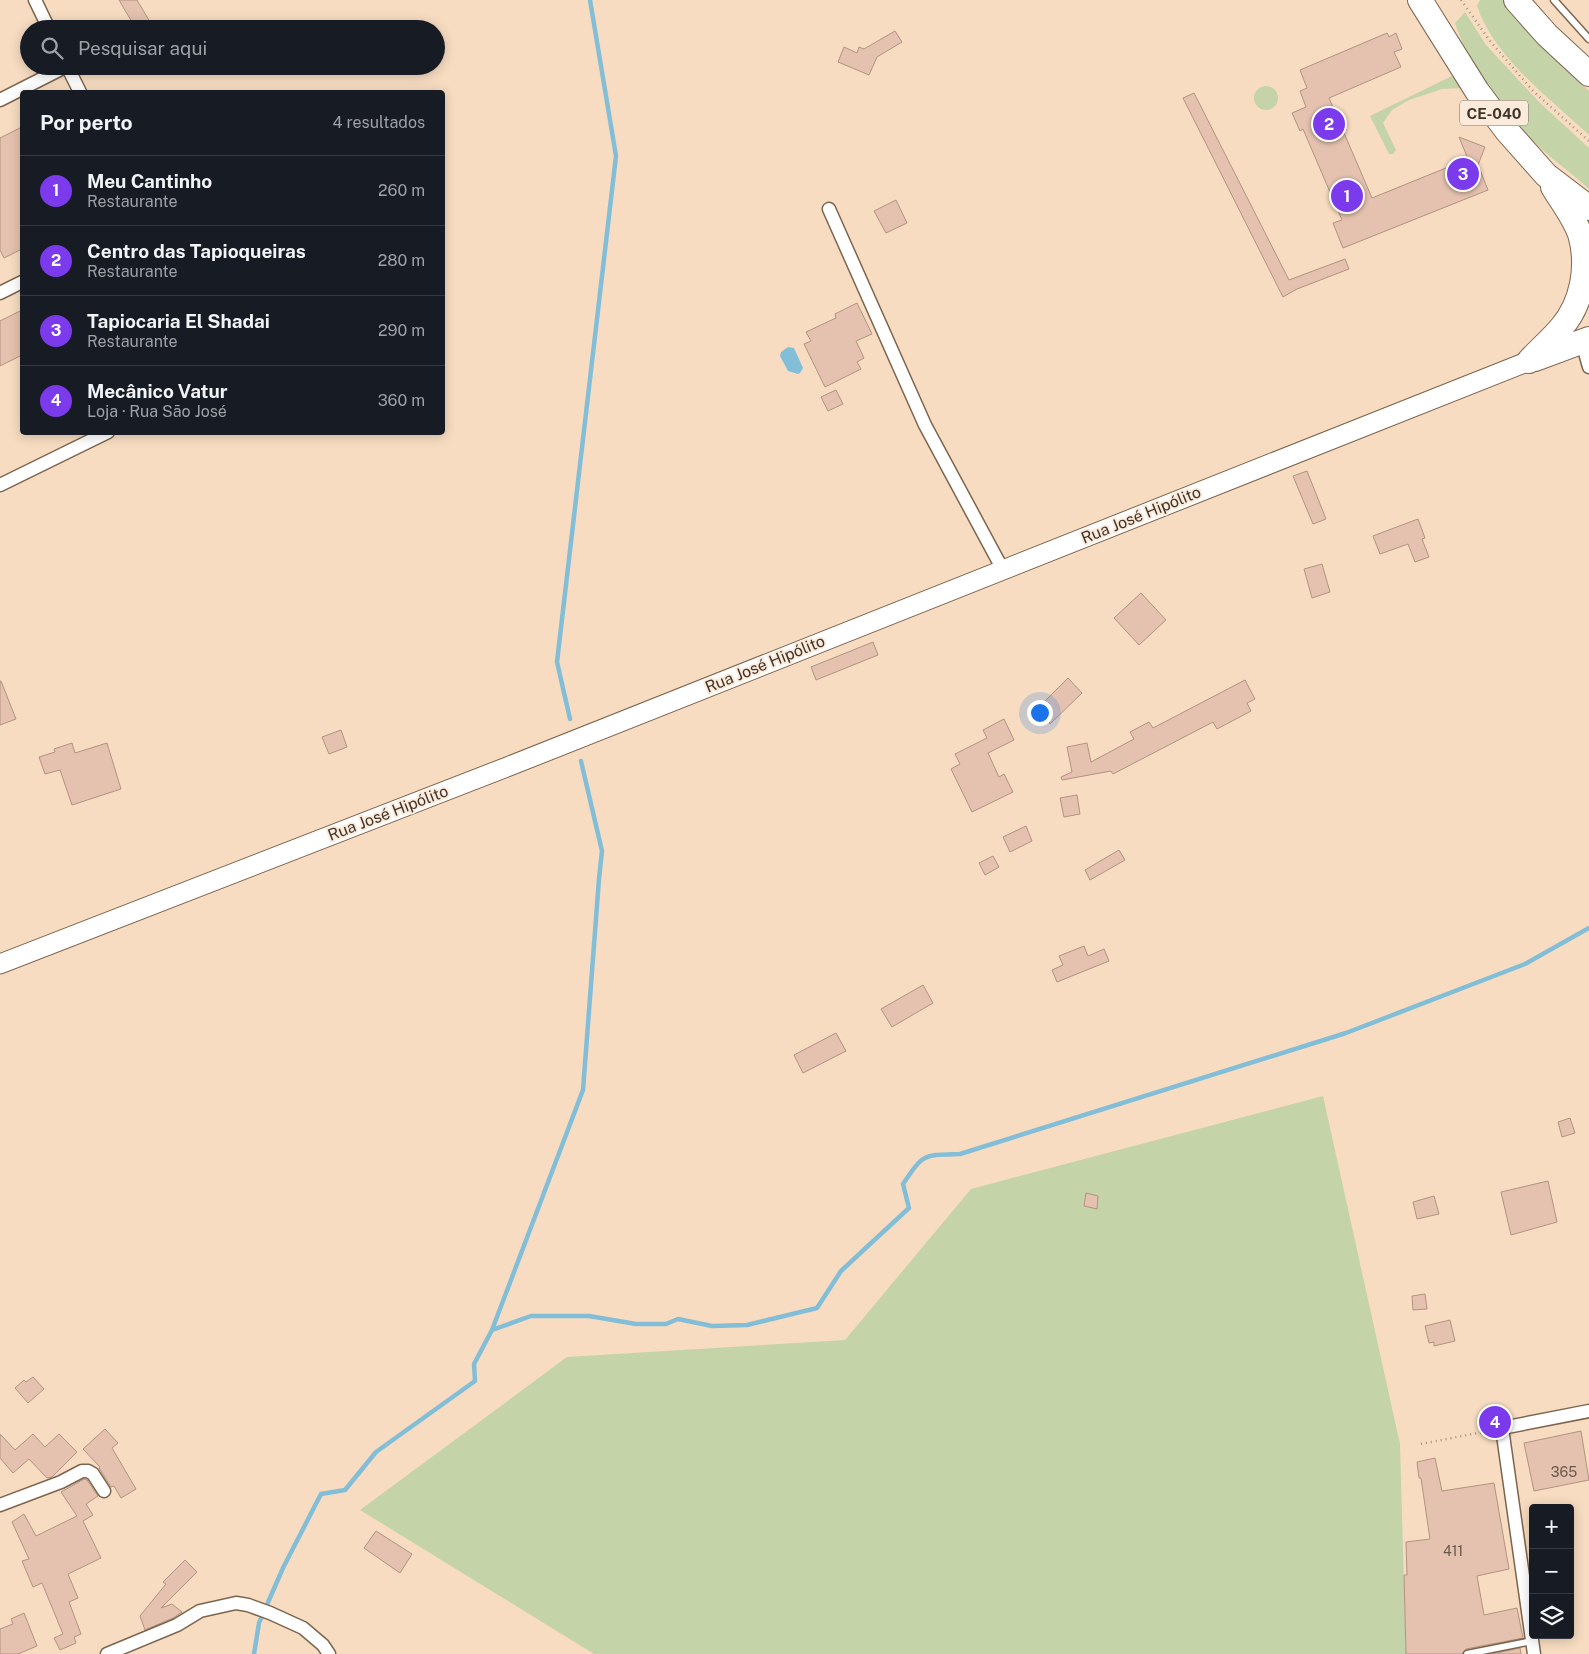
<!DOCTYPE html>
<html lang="pt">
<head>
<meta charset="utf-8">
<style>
  :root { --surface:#171b24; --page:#20242c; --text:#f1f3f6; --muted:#9ea1a6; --line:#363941; --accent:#7c3aed }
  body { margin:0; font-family:"Public Sans",sans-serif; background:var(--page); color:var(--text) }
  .controls { position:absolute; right:15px; bottom:15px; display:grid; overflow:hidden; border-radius:5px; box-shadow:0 2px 12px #0003 }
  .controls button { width:45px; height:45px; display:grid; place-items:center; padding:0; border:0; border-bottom:1px solid var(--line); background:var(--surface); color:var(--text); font:25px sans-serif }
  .you { position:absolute; left:1039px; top:712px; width:18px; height:18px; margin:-12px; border:4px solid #fff; border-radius:50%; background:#1a73e8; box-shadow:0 0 0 8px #1a73e833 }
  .badge { display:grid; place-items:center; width:32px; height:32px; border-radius:50%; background:var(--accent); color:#fff; font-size:16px; font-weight:700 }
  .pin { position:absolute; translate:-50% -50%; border:2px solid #fff; box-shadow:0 1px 5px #0006 }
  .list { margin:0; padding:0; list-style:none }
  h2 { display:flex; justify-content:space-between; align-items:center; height:65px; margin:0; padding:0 20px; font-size:21px }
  h2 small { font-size:16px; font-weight:400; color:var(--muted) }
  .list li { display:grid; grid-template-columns:32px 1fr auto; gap:15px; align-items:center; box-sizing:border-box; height:70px; padding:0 20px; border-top:1px solid var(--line) }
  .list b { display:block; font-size:19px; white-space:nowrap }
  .list p { margin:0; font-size:16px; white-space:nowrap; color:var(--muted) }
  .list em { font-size:16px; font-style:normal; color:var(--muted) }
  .icon { flex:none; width:28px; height:28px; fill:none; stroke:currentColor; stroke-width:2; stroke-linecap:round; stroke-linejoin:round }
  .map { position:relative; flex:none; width:1589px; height:1654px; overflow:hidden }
  .search { position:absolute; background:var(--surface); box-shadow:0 2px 12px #0003; left:20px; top:20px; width:425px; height:55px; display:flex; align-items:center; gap:12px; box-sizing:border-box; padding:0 18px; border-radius:28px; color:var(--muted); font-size:19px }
  .panel { position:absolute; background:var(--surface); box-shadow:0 2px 12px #0003; left:20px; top:90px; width:425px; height:345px; border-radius:5px }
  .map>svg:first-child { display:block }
  .green { fill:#c4d4a8 }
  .water { fill:#82bed8 }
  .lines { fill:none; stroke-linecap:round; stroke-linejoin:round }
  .stream { stroke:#82bed8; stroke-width:4.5 }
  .building { fill:#e5c2af; stroke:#b39281 }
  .lane-casing { stroke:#7d654d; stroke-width:9 }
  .street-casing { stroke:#7d654d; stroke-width:15 }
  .secondary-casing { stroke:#7d654d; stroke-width:21 }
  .highway-casing { stroke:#7d654d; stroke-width:26 }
  .path { stroke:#a5917e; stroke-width:2.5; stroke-dasharray:1 4; stroke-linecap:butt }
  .lane { stroke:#fff; stroke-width:6 }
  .street { stroke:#fff; stroke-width:12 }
  .secondary { stroke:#fff; stroke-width:19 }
  .highway { stroke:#fff; stroke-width:24 }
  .labels { text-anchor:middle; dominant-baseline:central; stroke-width:4; stroke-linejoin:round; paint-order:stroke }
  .number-label { font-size:14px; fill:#68584b }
  .shield { fill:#fcebdb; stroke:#786b5f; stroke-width:1 }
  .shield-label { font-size:15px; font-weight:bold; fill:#3f342a }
  .street-label { font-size:16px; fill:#3f342a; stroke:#fcebdb }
</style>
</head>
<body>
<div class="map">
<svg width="1589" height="1654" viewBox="0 0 1589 1654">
  <rect width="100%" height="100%" fill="#f7dcc1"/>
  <path class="green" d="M1480 0H1503L1536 39 1589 91V135C1550 99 1494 57 1477 6Z
    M1465 12 1486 45 1539 102 1589 148V189C1569 171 1546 155 1528 136 1498 104 1468 65 1455 23Z
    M1454 75 1463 88 1442 89 1409 100 1392 110 1383 123 1396 150 1393 154H1389L1370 116Z
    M1254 98a12 12 0 1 1 24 0a12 12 0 1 1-24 0Z
    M1323 1096 1400 1444 1406 1654H594L360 1510 567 1357 845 1340 971 1189Z"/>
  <path class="water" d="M788 347 794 348 803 368 800 373 798 374 788 371 780 356 781 352Z"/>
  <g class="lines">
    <path class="stream" d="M570 719 557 662 616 156 590 0
      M492 1330 531 1316H589L636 1324H666L678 1319 712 1326 747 1325 817 1308 841 1271 909 1208 903 1184C924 1153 923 1155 960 1154L1346 1033 1525 964 1589 928
      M254 1654 259 1623 283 1568 321 1494 345 1490 376 1452 475 1381 474 1364 492 1330 583 1090 599 879 602 851 581 761"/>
  </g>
  <path class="building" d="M119 0H137L150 22 139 29H136Z
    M895 31 902 42 877 57 869 75 838 62 844 47 857 53 859 47 864 49Z
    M1387 33 1389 37 1396 33 1402 49 1394 52 1401 67 1329 98 1372 198 1468 159 1459 137 1485 147 1478 165 1488 190 1343 248 1333 223 1342 220 1303 129 1300 131 1292 113 1306 107 1300 91 1307 88 1300 70Z
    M1194 93 1289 280 1345 259 1349 269 1297 289 1283 297 1183 98Z
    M22 127V249L4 258 0 250V138Z
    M896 200 907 223 886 233 874 211Z
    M857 303 872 334 856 341 864 358 857 362 861 369 825 387 804 344 811 341 806 332 836 318 835 314Z
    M22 310V355L0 366V321Z
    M836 390 843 404 828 411 821 397Z
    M1307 471 1326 519 1313 524 1293 476Z
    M1418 519 1425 538 1422 539 1429 557 1415 562 1408 544 1380 554 1373 536Z
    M1322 564 1330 592 1312 598 1304 569Z
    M1141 593 1166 620 1139 645 1114 618Z
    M873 642 878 655 816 680 811 667Z
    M1068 678 1082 693 1050 724 1044 702Z
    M1245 680 1255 699 1247 703 1251 711 1217 729 1213 722 1113 774 1111 771 1062 780 1061 777 1072 772 1067 747 1087 743 1091 762 1134 739 1130 732 1149 722 1153 728Z
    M0 681H1L16 719 0 725Z
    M1004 719 1014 740 988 753 999 777 1004 774 1013 792 972 812 951 769 960 764 955 754 987 738 983 730Z
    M341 730 347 747 329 754 322 737Z
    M72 743 75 753 107 743 121 789 72 805 60 770 45 774 39 757 55 752 54 749Z
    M1077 795 1080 814 1064 817 1060 798Z
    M1026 826 1032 841 1010 852 1003 837Z
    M1119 850 1125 860 1090 880 1085 870Z
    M993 856 999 867 985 875 979 863Z
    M1084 946 1088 956 1104 949 1109 961 1057 982 1052 970 1063 965 1059 956Z
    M923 985 933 1003 892 1027 881 1009Z
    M836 1033 846 1051 803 1073 794 1055Z
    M1570 1118 1575 1133 1562 1137 1558 1122Z
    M1548 1181 1557 1222 1511 1235 1501 1192Z
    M1086 1193 1098 1196 1097 1209 1084 1206Z
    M1434 1196 1439 1214 1417 1219 1413 1202Z
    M1425 1294 1427 1309 1413 1310 1412 1296Z
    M1450 1320 1455 1341 1434 1346V1342L1429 1343 1425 1326Z
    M33 1377 44 1389 28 1403 15 1388 24 1380 26 1382Z
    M105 1429 118 1443 112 1448 136 1489 121 1498 114 1486 111 1487 99 1468 100 1467 83 1449Z
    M1581 1431 1589 1480 1534 1491 1524 1443Z
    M0 1434 15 1450 33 1434 45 1447 59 1434 77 1452 52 1477 47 1478 29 1459 13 1473 0 1458Z
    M1435 1458 1442 1491 1494 1483 1509 1569 1477 1576 1484 1615 1517 1608 1523 1638 1466 1649 1462 1654H1406L1404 1575H1407L1406 1542 1430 1539 1421 1478H1419L1417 1462Z
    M84 1479 87 1480 98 1496 86 1504 93 1515 83 1521 101 1558 68 1574 78 1598 69 1602 81 1634 74 1637 76 1643 60 1650 54 1638 63 1634 42 1583 33 1587 22 1561 29 1559 12 1522 24 1514 36 1536 77 1516 61 1492Z
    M376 1531 412 1554 400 1573 364 1548Z
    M185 1560 197 1572 161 1608 172 1604 182 1612 173 1618 145 1630 140 1616 166 1584 163 1582Z
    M24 1613 37 1646 18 1654H0V1629L13 1624 11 1619Z
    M1520 1648 1521 1654H1492Z"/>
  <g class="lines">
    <g class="lane-casing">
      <path id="lane" d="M1554 0 1589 39
        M1467 1654 1532 1641"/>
    </g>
    <g class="street-casing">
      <path id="street" d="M35 0 49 29
        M67 66 80 92
        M0 100 67 66
        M829 209 925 425 1003 570
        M0 293 22 282
        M1582 342 1589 367
        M0 485 108 432
        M0 1505 61 1482 82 1471H88L93 1474 104 1491
        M107 1654 177 1625 200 1611 236 1603 248 1605 270 1613 303 1628 323 1645 329 1654
        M1534 1654 1502 1428 1589 1411"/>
    </g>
    <g class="secondary-casing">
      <path id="secondary" d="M0 964 507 767 1529 361"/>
    </g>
    <g class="highway-casing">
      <path id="highway" d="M1420 0 1477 91 1507 131 1546 175 1589 208
        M1516 0 1547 35 1589 74
        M1535 359 1589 339
        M1529 361C1539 350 1551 340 1561 328 1583 303 1589 265 1580 234 1574 217 1562 202 1553 187"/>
    </g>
    <path class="path" d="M1461 0 1490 41 1533 91 1589 141
      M1421 1444 1488 1431"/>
    <use href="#lane" class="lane"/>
    <use href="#street" class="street"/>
    <use href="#secondary" class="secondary"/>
    <use href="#highway" class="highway"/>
  </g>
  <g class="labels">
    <g class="number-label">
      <text x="1564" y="1472">365</text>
      <text x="1453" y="1551">411</text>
    </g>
    <rect class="shield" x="1460" y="100.5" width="68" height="25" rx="4"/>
    <g class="shield-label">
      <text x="1494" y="113">CE-040</text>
    </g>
    <g class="street-label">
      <text transform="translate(1141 515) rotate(-22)">Rua José Hipólito</text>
      <text transform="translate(765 664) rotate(-22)">Rua José Hipólito</text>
      <text transform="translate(388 813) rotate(-21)">Rua José Hipólito</text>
    </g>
  </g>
</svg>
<div class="controls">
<button>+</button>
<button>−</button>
<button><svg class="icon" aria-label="layers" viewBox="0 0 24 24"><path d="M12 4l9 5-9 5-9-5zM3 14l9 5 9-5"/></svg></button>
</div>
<div class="you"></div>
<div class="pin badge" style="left:1347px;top:196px">1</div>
<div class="pin badge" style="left:1329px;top:124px">2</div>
<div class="pin badge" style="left:1463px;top:174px">3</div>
<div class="pin badge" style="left:1495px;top:1422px">4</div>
<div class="search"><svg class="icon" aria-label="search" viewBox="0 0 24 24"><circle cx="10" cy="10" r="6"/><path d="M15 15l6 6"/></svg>Pesquisar aqui</div>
<section class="panel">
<h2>Por perto<small>4 resultados</small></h2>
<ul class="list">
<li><span class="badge">1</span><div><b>Meu Cantinho</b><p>Restaurante</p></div><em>260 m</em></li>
<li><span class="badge">2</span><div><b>Centro das Tapioqueiras</b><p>Restaurante</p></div><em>280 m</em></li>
<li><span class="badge">3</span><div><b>Tapiocaria El Shadai</b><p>Restaurante</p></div><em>290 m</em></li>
<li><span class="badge">4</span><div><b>Mecânico Vatur</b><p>Loja · Rua São José</p></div><em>360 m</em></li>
</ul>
</section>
</div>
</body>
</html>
